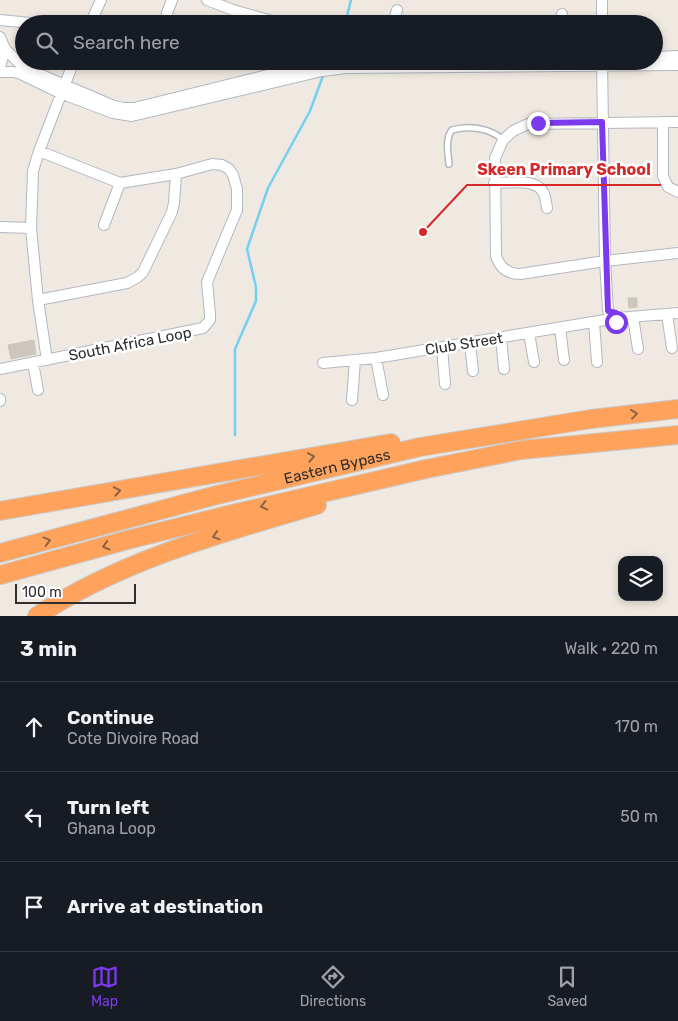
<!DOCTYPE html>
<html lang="en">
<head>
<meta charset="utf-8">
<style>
  :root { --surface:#171b24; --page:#20242c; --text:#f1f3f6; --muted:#9ea1a6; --line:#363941; --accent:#7c3aed }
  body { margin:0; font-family:Rubik,sans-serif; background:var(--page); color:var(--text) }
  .controls { position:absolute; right:15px; bottom:15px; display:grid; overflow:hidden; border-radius:10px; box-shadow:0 2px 8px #0003 }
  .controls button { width:45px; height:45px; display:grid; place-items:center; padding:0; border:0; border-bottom:1px solid var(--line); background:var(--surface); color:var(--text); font:25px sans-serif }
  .scale { position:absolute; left:15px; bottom:12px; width:121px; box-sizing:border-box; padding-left:5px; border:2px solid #2e2e2e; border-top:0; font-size:14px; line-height:18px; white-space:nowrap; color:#2e2e2e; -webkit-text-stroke:4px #fff; paint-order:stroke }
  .stop { position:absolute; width:15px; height:15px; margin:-11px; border:4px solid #7c3aed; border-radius:50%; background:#fff }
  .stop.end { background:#7c3aed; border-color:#fff; box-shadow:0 1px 5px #0008 }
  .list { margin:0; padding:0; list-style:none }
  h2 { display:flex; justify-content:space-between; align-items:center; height:65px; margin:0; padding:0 20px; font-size:21px }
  h2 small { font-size:16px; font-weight:400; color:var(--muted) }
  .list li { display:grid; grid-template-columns:32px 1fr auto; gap:15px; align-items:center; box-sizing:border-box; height:90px; padding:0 20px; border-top:1px solid var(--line) }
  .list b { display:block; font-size:19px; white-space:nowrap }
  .list p { margin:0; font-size:16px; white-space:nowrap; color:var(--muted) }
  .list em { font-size:16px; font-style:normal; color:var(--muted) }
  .icon { flex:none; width:28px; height:28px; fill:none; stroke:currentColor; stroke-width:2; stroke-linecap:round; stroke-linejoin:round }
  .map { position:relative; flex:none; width:678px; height:616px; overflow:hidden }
  .search { position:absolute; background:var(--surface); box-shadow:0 2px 8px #0003; left:15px; right:15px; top:15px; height:55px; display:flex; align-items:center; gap:12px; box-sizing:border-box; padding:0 18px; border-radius:28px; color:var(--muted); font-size:19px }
  .sheet { height:335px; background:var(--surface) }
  nav { display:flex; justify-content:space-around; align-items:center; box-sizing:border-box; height:70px; border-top:1px solid var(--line); background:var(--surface); font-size:14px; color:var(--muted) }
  nav a { display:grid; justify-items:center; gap:2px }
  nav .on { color:var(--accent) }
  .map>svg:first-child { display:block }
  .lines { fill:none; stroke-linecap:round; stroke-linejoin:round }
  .stream { stroke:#75cff0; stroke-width:2.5 }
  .building { fill:#cbc7bf; stroke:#cbc5ba }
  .service-casing { stroke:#b4b7c1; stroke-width:8 }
  .minor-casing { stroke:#b4b7c1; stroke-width:12 }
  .motorway-casing { stroke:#c9c9c9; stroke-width:20 }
  .service { stroke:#fff; stroke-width:5 }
  .minor { stroke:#fff; stroke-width:10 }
  .motorway { stroke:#ffa35c; stroke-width:18 }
  .oneway { stroke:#8c6343 }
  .route { stroke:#7c3aed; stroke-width:6 }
  .labels { text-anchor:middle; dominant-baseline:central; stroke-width:5; stroke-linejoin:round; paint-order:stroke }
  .street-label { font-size:15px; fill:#2e2e2e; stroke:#fff }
  .leader { fill:none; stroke:#d62828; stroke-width:2 }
  .callout-dot { fill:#d62828; stroke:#fff; stroke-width:2 }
  .callout-label { font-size:16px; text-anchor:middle; font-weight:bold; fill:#d62828; stroke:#fff; stroke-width:5; stroke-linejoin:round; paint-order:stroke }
</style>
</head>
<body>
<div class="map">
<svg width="678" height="616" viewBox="0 0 678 616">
  <rect width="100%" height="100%" fill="#efe9e1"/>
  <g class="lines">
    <path class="stream" d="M345 24 351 0
      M235 435V349L256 301V287L247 249 268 188 310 111 324 73"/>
  </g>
  <path class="building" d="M628 298H637V307L629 308Z
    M34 340 36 354 11 359 8 345Z"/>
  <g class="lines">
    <g class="service-casing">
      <path id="service" d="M449 164C448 154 445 138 452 130 469 125 490 128 503 140"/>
    </g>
    <g class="minor-casing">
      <path id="minor" d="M207 0 233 10 283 24
        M562 14V24
        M0 20 41 24
        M90 24 101 0
        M167 24V13L172 0
        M393 24 397 10
        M602 24V1
        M0 37 5 49 23 67 114 106 123 108H134L312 64 331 61
        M654 57 678 56
        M602 61 605 261 608 311
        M0 67 5 49
        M0 72H13L21 74 60 93 113 113 132 116 322 71 345 68 678 65
        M663 122V176L668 187 678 192
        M678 122 528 124 513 131 503 140 495 158 496 256C500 268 508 274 520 274L605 261 678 253
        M494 183C508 183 536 178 543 192 546 197 546 203 547 208
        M104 225 120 183
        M0 227 31 228
        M38 300 127 283 138 277 143 272 172 212 174 203 176 174
        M667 314 672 348
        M633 317 638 349
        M618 318 678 313
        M594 322 597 362
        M560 328 564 360
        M529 333 534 362
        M501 338 504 369
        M470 343 473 371
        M442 347 445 384
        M376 358 383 395
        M47 360 38 300 31 228 33 171 39 151 74 61
        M33 363 38 390
        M323 363 376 358 605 320
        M0 369 203 328 210 320V314L207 282 237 210V189L233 175 229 169 222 165 212 164 176 174 120 183 39 151
        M0 399V401
        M352 400 355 360"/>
    </g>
    <g class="motorway-casing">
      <g id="motorway">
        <path d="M0 511 391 443"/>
        <path id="s1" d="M0 553 217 495 420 447 591 419 678 409"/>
        <path d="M0 575 127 540 232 514 426 469 521 450 678 435"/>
        <path d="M37 616C121 560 222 533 317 505"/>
      </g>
    </g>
    <use href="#service" class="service"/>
    <use href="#minor" class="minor"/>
    <use href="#motorway" class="motorway"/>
  </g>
  <defs><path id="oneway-chevron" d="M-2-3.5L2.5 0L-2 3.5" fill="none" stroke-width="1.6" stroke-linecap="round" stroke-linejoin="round" transform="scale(1.25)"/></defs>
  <g class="oneway">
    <use href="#oneway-chevron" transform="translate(634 414) rotate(-7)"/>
    <use href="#oneway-chevron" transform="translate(311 457) rotate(-10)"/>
    <use href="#oneway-chevron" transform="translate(117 491) rotate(-10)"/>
    <use href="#oneway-chevron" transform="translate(264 506) rotate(167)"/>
    <use href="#oneway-chevron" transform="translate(216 536) rotate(162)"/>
    <use href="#oneway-chevron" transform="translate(47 541) rotate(-15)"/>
    <use href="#oneway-chevron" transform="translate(106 546) rotate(164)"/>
  </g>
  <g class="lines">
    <path class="route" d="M538 123 602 122 608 311 616 313 618 316 616 322"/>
  </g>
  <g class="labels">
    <g class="street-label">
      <text transform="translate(130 344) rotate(-11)">South Africa Loop</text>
      <text transform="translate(464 344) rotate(-9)">Club Street</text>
      <text stroke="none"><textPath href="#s1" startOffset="348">Eastern Bypass</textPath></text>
    </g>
  </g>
  <path class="leader" d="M423 232L467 185H661"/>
  <circle class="callout-dot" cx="423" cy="232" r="5"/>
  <g class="callout-label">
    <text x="564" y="175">Skeen Primary School</text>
  </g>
</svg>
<div class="controls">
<button><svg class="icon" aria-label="layers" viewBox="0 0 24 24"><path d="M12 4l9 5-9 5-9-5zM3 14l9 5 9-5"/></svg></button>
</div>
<div class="scale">100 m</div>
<div class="stop" style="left:616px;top:322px"></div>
<div class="stop end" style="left:538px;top:123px"></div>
<div class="search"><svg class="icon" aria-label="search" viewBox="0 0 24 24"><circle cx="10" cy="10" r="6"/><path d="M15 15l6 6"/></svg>Search here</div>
</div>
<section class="sheet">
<h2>3 min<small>Walk · 220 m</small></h2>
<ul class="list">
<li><svg class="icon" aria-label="ahead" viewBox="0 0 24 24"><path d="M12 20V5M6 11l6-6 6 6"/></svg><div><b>Continue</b><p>Cote Divoire Road</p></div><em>170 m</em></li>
<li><svg class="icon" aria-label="left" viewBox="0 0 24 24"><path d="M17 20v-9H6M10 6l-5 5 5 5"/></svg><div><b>Turn left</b><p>Ghana Loop</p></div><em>50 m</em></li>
<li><svg class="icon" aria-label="arrive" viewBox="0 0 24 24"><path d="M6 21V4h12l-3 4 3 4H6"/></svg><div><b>Arrive at destination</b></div></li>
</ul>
</section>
<nav>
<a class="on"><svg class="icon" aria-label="map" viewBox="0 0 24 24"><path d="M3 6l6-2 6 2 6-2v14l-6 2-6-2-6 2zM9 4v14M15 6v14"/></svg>Map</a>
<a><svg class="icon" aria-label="directions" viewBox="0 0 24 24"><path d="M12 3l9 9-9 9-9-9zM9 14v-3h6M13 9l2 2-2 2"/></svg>Directions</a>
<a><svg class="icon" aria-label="saved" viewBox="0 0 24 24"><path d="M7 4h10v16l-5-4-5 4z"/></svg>Saved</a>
</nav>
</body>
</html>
